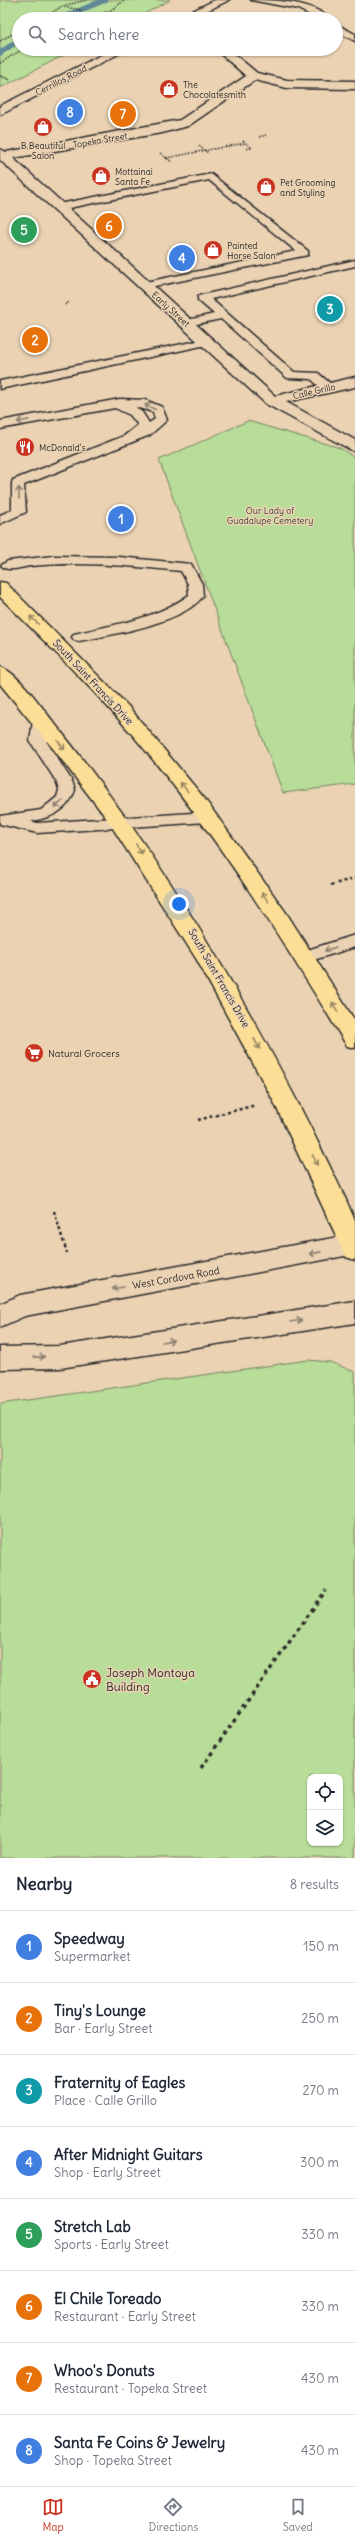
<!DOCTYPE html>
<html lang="en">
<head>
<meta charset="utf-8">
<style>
  :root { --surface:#fff; --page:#f2f2f3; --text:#1f2937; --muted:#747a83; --line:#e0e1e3; --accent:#c8321e }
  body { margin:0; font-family:Delius,sans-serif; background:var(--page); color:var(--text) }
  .controls { position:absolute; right:12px; bottom:12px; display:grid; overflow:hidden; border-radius:8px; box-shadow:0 1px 3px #0004 }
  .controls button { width:36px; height:36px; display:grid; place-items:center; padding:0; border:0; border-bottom:1px solid var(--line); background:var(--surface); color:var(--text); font:20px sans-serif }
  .you { position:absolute; left:179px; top:904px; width:14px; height:14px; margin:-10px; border:3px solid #fff; border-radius:50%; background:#1a73e8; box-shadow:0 0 0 6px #1a73e833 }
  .badge { display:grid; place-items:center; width:26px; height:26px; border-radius:50%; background:var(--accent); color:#fff; font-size:13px; font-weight:700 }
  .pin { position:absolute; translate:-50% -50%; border:2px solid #fff; box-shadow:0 1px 4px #0006 }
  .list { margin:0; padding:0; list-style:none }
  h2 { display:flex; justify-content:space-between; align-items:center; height:52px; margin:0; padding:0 16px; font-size:17px }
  h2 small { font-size:13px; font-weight:400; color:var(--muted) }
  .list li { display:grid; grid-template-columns:26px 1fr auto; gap:12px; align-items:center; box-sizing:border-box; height:72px; padding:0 16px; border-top:1px solid var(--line) }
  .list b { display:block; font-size:15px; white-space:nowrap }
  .list p { margin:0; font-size:13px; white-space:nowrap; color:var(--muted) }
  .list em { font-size:13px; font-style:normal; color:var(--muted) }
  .icon { flex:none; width:22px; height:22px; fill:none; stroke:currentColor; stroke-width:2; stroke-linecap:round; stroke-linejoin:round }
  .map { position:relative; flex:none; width:355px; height:1858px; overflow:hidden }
  .search { position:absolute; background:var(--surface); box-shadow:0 1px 3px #0004; left:12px; right:12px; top:12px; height:44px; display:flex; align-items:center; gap:10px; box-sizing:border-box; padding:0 14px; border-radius:22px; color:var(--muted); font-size:15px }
  .sheet { height:628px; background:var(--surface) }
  nav { display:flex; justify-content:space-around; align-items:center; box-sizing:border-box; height:56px; border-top:1px solid var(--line); background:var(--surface); font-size:11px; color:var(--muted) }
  nav a { display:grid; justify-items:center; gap:2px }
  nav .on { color:var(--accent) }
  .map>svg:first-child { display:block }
  .green { fill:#b8dd98; stroke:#728462; fill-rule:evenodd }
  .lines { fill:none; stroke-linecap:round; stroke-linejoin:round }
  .stream { stroke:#5e8898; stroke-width:5.5 }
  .service-casing { stroke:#2b2b2b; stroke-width:3 }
  .minor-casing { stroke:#2b2b2b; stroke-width:3 }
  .secondary-casing { stroke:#2b2b2b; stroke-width:3 }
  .trunk-casing { stroke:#2b2b2b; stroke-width:3 }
  .path-far2 { stroke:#2b2b2b; stroke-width:1.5; stroke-dasharray:1.5 1.5; stroke-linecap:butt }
  .path-far1 { stroke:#2b2b2b; stroke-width:2.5; stroke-dasharray:3 3; stroke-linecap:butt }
  .path { stroke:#2b2b2b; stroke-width:3.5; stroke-dasharray:4 4; stroke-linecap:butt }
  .service { fill:#ead2b3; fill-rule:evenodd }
  .minor { fill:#ead2b3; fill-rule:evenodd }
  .secondary { fill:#ead2b3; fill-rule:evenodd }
  .trunk { fill:#fcde96; fill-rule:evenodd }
  .oneway { stroke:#8a7e6f }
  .oneway2 { stroke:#948460 }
  .labels { text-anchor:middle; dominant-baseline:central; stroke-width:3; stroke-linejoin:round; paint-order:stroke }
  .far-street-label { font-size:9px; fill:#2b2b2b; stroke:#ead2b3 }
  .far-poi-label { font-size:9px; fill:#2b2b2b; stroke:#ead2b3; text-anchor:start }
  .far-park-label { font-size:9px; fill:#40463b; stroke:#ead2b3 }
  .street-label { font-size:10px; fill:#2b2b2b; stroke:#ead2b3 }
  .poi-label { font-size:10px; fill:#2b2b2b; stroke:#ead2b3; text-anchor:start }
  .near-poi-label { font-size:12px; fill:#2b2b2b; stroke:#ead2b3; text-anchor:start }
</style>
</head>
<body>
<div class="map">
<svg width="355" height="1858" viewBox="0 0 355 1858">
  <rect width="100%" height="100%" fill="#ead2b3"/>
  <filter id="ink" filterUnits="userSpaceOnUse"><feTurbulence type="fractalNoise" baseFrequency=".025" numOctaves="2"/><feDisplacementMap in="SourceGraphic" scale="8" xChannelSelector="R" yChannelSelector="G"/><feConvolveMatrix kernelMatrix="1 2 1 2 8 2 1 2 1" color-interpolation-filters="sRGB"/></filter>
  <g filter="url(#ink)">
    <path class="green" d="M0 0H170L135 19H19V49H76L0 88Z
      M248 421 340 448 355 458V784L283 793 159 460Z
      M308 1360 330 1362 355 1372V1858H0V1404ZM310 1777H340V1843H310Z"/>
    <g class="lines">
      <path class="stream" d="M59 19 105 0
        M0 53 19 40"/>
      <g class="service-casing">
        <path id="service" d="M251 0C274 0 313 1 329 19H318L298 9Z
          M336 24 355 34V41L336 31Z
          M211 174 308 251V255L145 288 141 287V283L296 251 209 180 59 210 54 207 59 204Z
          M355 260V266L211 299 294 372 318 373 332 385V391H324L311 379 287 378 221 319 187 326 181 323 183 321 214 314 198 300V296Z
          M207 339 211 340V344L0 389V381Z
          M120 399 145 400 162 407 167 420 150 435 24 485 26 512 0 524V515L12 510V483L13 480 124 436 138 425 130 415 115 408 0 429V421ZM135 407 153 412 155 419 149 423 142 412Z
          M53 556 119 557 191 564 202 584 203 596C184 623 111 635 79 641L74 640 72 637 74 634C115 624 154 620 189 595L188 584 181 571C131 566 80 561 30 566 22 567 7 573 1 565L8 561Z
          M41 715 49 720 46 741 72 781 75 790C68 811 51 818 31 821L37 823 208 812 214 813 216 817 214 821 208 822 37 833 0 824V816L41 810 57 797 59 790 56 781 30 741 33 720Z
          M355 935V947L304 963 298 961 295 957 298 953Z"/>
      </g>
      <g class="minor-casing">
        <path id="minor" d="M215 49H228L257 73 287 80 355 81V89L287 88 255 80 188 126 162 133 13 158 275 396 355 377V387L286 402 355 440V452L266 404 0 160V149L6 152 180 120 246 76Z"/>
      </g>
      <g class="secondary-casing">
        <path id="secondary" d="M215 0H229L191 19H176Z
          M113 49H128L0 115V106Z
          M355 1234V1254L25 1316 0 1327V1304L20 1295Z
          M355 1301V1323L60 1368 0 1369V1347L60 1346Z"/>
      </g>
      <g class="trunk-casing">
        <path id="trunk" d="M0 582 6 583 128 706 204 798 287 914 355 1021V1048L347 1046C281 937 213 829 130 732 90 685 44 641 0 597Z
          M0 667C18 672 43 709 55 724 172 870 266 1031 346 1200L355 1221V1260L346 1257 274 1102 197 960 107 819 55 751 0 684Z"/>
      </g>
      <path class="path-far2" d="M64 7 81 10 82 13 76 19
        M99 14 123 19
        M43 19 62 6 87 0
        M85 19 111 10 125 0
        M0 41 19 30
        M0 63 23 49
        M0 76 11 80
        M259 137 266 135
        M243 141 252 148 246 149
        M199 146 208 153
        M160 153 172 162
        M166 158 245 143
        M65 305 69 302"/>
      <path class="path-far1" d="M331 885 355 878
        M198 1120 256 1105
        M54 1211 67 1253"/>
      <path class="path" d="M201 1768 326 1590"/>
      <use href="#service" class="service"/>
      <use href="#minor" class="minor"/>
      <use href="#secondary" class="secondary"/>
      <use href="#trunk" class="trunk"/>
    </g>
    <defs><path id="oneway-shaft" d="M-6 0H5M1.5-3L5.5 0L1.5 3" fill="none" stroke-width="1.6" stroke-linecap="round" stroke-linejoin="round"/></defs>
    <g class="oneway">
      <use href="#oneway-shaft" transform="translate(150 407) rotate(-155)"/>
      <use href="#oneway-shaft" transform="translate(23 421) rotate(168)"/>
      <use href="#oneway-shaft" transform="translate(19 493) rotate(-92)"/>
      <use href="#oneway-shaft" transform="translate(59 804) rotate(137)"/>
      <use href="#oneway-shaft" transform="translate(330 949) rotate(162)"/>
      <use href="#oneway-shaft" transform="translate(315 1253) rotate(169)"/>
      <use href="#oneway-shaft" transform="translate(118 1288) rotate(170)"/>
      <use href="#oneway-shaft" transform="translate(296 1321) rotate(-9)"/>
      <use href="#oneway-shaft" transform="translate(168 1341) rotate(-9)"/>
      <use href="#oneway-shaft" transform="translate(39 1357) rotate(-1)"/>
    </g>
    <g class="oneway2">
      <use href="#oneway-shaft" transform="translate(34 620) rotate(-136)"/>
      <use href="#oneway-shaft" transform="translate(61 745) rotate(51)"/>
      <use href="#oneway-shaft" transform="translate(184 787) rotate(-129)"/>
      <use href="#oneway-shaft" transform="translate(139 849) rotate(57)"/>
      <use href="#oneway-shaft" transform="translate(265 897) rotate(-125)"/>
      <use href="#oneway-shaft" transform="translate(335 1007) rotate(-121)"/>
      <use href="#oneway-shaft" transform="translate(257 1044) rotate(61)"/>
      <use href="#oneway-shaft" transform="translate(315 1160) rotate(64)"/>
    </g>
  </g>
  <defs>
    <g id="shop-disc" transform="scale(1)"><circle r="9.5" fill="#c8321e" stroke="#ead2b3"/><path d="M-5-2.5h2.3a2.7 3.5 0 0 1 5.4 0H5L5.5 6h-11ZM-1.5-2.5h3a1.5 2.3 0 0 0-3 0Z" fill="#fff"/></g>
    <g id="restaurant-disc" transform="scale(1)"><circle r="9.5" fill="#c8321e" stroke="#ead2b3"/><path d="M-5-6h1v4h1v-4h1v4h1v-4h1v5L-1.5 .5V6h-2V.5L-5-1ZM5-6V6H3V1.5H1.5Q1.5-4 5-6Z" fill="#fff"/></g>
    <g id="supermarket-disc" transform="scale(1)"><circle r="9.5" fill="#c8321e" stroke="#ead2b3"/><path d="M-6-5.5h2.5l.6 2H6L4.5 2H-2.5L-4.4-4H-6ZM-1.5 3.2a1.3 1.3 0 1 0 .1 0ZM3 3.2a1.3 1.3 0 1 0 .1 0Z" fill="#fff"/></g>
    <g id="civic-disc" transform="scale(1)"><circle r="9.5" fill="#c8321e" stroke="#ead2b3"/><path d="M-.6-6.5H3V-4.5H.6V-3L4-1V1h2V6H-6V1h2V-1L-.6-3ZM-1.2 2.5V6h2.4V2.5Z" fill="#fff"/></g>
  </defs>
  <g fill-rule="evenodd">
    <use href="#shop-disc" x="169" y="89"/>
    <use href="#shop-disc" x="43" y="127"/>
    <use href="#shop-disc" x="101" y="176"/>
    <use href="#shop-disc" x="266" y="187"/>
    <use href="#shop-disc" x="213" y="250"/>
    <use href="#restaurant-disc" x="25" y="447"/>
    <use href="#supermarket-disc" x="34" y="1053"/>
    <use href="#civic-disc" x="92" y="1679"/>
  </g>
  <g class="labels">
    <g class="far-street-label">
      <text transform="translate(61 80) rotate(-27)">Cerrillos Road</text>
      <text transform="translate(100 140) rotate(-10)">Topeka Street</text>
      <text transform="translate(171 309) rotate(42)">Early Street</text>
      <text transform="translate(314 391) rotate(-13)">Calle Grillo</text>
    </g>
    <g class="far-poi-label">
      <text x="183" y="84">The<tspan x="183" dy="10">Chocolatesmith</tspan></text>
      <text x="43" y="145" text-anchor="middle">B Beautiful<tspan x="43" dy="10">Salon</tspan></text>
      <text x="115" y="171">Mottainai<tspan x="115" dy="10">Santa Fe</tspan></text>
      <text x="280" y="182">Pet Grooming<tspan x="280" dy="10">and Styling</tspan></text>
      <text x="227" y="245">Painted<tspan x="227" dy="10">Horse Salon</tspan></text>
      <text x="39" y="447">McDonald's</text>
    </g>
    <g class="far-park-label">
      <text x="270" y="510">Our Lady of<tspan x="270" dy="10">Guadalupe Cemetery</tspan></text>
    </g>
    <g class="street-label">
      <text transform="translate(93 682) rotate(47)">South Saint Francis Drive</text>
      <text transform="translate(219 978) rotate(60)">South Saint Francis Drive</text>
      <text transform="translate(176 1278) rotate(-10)">West Cordova Road</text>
    </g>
    <g class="poi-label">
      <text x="48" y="1053">Natural Grocers</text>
    </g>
    <g class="near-poi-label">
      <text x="106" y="1672">Joseph Montoya<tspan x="106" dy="14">Building</tspan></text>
    </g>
  </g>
</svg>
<div class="controls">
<button><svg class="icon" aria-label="locate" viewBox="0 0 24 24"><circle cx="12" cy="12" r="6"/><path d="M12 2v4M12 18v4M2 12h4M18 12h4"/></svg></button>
<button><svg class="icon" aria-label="layers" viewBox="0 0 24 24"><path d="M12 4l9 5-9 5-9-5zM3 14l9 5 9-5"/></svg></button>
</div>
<div class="you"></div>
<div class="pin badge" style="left:121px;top:519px;background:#3f7fe0">1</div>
<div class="pin badge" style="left:35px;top:340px;background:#e8710a">2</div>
<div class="pin badge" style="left:330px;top:309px;background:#0f9aa8">3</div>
<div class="pin badge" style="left:182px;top:258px;background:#3f7fe0">4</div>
<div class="pin badge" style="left:24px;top:230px;background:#2e9e5b">5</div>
<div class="pin badge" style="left:109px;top:226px;background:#e8710a">6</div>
<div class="pin badge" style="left:123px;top:114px;background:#e8710a">7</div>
<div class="pin badge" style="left:70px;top:112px;background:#3f7fe0">8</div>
<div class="search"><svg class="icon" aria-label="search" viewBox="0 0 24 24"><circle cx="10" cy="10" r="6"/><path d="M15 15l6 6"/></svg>Search here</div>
</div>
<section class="sheet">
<h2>Nearby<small>8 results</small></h2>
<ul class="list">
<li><span class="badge" style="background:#3f7fe0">1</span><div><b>Speedway</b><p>Supermarket</p></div><em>150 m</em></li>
<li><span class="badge" style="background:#e8710a">2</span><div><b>Tiny's Lounge</b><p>Bar · Early Street</p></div><em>250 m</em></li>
<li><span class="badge" style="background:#0f9aa8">3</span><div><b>Fraternity of Eagles</b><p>Place · Calle Grillo</p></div><em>270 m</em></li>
<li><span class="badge" style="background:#3f7fe0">4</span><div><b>After Midnight Guitars</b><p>Shop · Early Street</p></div><em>300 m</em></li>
<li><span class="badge" style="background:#2e9e5b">5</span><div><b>Stretch Lab</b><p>Sports · Early Street</p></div><em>330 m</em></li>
<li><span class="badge" style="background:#e8710a">6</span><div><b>El Chile Toreado</b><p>Restaurant · Early Street</p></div><em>330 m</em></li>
<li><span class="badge" style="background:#e8710a">7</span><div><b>Whoo's Donuts</b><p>Restaurant · Topeka Street</p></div><em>430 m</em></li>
<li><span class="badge" style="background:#3f7fe0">8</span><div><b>Santa Fe Coins &amp; Jewelry</b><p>Shop · Topeka Street</p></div><em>430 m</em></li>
</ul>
</section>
<nav>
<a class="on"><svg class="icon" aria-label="map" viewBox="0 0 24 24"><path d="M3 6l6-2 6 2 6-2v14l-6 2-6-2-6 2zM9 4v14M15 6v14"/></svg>Map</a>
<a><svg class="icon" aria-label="directions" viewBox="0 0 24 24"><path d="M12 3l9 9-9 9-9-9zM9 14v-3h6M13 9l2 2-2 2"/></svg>Directions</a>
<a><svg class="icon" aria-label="saved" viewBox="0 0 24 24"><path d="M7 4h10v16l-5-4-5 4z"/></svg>Saved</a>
</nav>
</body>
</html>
